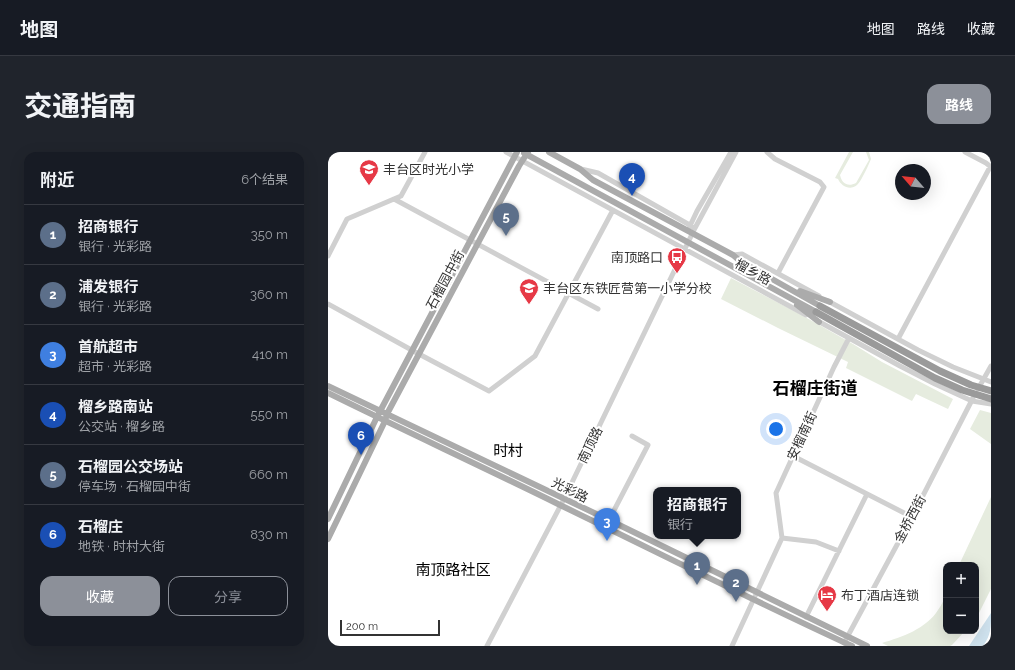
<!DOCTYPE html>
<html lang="zh">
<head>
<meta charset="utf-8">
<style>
  :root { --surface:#171b24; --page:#20242c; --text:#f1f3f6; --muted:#9ea1a6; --line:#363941; --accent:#8c9099 }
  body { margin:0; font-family:Raleway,"Noto Sans SC",sans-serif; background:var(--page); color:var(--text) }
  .controls { position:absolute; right:12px; bottom:12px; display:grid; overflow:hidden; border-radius:8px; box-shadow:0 4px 16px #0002 }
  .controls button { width:36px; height:36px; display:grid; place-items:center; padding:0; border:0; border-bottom:1px solid var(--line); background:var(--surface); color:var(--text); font:20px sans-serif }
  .compass { position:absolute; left:567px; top:12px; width:36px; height:36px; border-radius:50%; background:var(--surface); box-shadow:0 4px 16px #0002; rotate:298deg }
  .scale { position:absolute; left:12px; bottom:10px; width:100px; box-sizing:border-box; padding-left:4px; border:2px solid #333; border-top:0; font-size:11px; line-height:14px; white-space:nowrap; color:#333; -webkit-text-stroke:3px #fff; paint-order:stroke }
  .you { position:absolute; left:448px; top:277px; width:14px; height:14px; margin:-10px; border:3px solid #fff; border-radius:50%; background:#1a73e8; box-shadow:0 0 0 6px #1a73e833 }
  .badge { display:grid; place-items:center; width:26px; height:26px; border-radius:50%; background:var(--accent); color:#fff; font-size:13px; font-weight:700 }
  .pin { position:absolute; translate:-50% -33px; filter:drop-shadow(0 1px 2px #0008) }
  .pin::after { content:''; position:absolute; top:21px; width:14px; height:12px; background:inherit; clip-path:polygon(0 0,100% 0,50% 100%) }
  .popup { position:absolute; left:325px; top:335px; width:88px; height:52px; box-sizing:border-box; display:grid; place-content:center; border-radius:8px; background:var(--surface); filter:drop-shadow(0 1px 3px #0005); font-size:13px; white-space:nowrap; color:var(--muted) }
  .popup b { font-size:15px; color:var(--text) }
  .popup::after { content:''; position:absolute; left:50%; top:100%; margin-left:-8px; border:8px solid transparent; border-top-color:var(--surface) }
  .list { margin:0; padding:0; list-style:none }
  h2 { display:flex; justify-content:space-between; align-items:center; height:52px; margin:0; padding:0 16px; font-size:17px }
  h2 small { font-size:13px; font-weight:400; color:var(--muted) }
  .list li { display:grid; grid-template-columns:26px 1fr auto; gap:12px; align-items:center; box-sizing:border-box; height:60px; padding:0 16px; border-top:1px solid var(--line) }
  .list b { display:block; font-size:15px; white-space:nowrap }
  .list p { margin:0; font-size:13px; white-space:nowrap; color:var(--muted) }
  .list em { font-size:13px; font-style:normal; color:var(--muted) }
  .actions { display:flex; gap:8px; padding:12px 16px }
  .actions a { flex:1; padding:9px 0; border:1px solid var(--accent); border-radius:12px; text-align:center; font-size:14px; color:var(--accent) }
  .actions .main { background:var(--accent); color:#fff }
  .map { position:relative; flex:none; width:663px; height:494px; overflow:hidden; border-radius:12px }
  header { display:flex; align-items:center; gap:24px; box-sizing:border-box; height:56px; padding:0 20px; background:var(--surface); border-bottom:1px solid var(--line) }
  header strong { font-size:19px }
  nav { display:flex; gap:22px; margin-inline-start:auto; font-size:14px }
  .intro { display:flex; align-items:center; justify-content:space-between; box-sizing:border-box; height:96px; padding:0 24px }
  h1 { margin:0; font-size:28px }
  .button { padding:10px 18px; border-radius:12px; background:var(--accent); color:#fff; font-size:14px; font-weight:700 }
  main { display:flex; gap:24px; padding:0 24px }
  aside { flex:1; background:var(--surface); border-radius:12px; box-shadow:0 4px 16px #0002 }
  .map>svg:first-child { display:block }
  .green { fill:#e6ecdf }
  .water { fill:#cfe2ee }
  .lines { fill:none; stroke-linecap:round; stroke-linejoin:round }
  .minor { stroke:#d0d0d0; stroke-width:5 }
  .major { stroke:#ababab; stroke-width:6 }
  .highway-bridge { stroke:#9a9a9a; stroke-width:7 }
  .labels { text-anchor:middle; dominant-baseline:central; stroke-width:4; stroke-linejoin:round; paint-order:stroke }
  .poi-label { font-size:13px; fill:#333; stroke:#fff; text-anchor:start }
  .street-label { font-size:13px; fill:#333; stroke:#fff }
  .quarter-label { font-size:15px; fill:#000; stroke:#fff }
  .district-label { font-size:17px; font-weight:bold; fill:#000; stroke:#fff }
</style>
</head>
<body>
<header>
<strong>地图</strong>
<nav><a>地图</a><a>路线</a><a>收藏</a></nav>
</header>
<div class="intro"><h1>交通指南</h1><a class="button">路线</a></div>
<main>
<aside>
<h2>附近<small>6个结果</small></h2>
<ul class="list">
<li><span class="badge" style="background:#5c6f8a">1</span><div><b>招商银行</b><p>银行 · 光彩路</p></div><em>350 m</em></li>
<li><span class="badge" style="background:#5c6f8a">2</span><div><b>浦发银行</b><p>银行 · 光彩路</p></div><em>360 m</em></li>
<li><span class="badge" style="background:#3f7fe0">3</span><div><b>首航超市</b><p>超市 · 光彩路</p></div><em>410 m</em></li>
<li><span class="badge" style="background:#1a4fb4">4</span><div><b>榴乡路南站</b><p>公交站 · 榴乡路</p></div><em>550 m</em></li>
<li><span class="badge" style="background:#5c6f8a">5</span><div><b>石榴园公交场站</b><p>停车场 · 石榴园中街</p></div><em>660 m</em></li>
<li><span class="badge" style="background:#1a4fb4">6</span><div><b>石榴庄</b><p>地铁 · 时村大街</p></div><em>830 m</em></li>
</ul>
<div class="actions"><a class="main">收藏</a><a>分享</a></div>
</aside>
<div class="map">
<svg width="663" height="494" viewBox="0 0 663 494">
  <rect width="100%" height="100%" fill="#fff"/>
  <path class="green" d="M521 0H525L512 23C514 32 520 35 528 31L541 8 538 0H541L543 7C541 12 533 30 529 33 522 39 513 34 510 27L507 26Z
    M403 126 470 161 525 192 554 210 625 247 620 257 588 242 584 249 518 216 520 210 450 176 393 147Z
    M652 258 663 261V292L642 277Z
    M663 345V437L648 467V413H631Z
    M618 441V479H637L624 493 622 494H560L554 491C574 485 598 477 610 458 614 453 616 447 618 441Z"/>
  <path class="water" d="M663 461C663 475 663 483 655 494H641Z"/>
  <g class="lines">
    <path class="minor" d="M178 0 478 163
      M439 0 447 7 492 30 496 35 450 121
      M637 0 658 11 663 15
      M253 17 270 21 367 76
      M66 47 270 157
      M361 76 369 59 403 0
      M405 103 414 102 491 144
      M0 104 19 67 73 44 97 0
      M500 149 590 198 625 215 663 230
      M0 152 89 201 161 239 207 204 285 58
      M488 168 572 214 607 232 644 249 663 252
      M570 187 662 15
      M650 237 663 214
      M465 304 584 365
      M281 368 320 293 304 284
      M454 386 448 341 506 215 521 186
      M478 465 539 342
      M516 491 584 365 645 246
      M159 494 236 347 367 76 408 0
      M404 494 454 386 488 390 511 399"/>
    <path class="major" d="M221 0 252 17 265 28 405 103 412 109 492 154
      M196 1 488 160
      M472 139 502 150
      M469 153 491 170
      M0 234 281 368 539 494
      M0 241C77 279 155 315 232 353 329 400 426 449 524 494
      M0 367 49 265 189 0
      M0 387 57 269 59 262 191 14 200 0"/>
    <path class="highway-bridge" d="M492 154 612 219 643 233 663 239
      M488 160 607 226 634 238 663 247"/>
  </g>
  <defs>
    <g id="school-pin" transform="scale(1)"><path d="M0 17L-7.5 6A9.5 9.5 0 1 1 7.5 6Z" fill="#e63946" stroke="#fff"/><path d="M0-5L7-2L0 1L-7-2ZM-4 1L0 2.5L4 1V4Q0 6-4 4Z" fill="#fff"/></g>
    <g id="bus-pin" transform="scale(1)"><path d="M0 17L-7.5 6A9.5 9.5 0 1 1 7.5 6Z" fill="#e63946" stroke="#fff"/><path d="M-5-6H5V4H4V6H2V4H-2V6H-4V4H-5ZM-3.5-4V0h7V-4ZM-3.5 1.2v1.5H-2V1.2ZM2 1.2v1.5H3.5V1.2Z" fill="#fff"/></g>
    <g id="hotel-pin" transform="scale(1)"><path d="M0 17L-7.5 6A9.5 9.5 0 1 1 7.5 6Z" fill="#e63946" stroke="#fff"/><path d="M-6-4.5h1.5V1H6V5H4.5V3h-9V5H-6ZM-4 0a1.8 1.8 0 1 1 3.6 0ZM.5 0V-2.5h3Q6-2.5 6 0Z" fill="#fff"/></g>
  </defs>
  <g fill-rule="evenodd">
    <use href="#school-pin" x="41" y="17"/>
    <use href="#bus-pin" x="349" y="105"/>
    <use href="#school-pin" x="201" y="136"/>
    <use href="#hotel-pin" x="499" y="443"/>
  </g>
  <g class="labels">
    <g class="poi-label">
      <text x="55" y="17">丰台区时光小学</text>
      <text x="335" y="105" text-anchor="end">南顶路口</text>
      <text x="215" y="136">丰台区东铁匠营第一小学分校</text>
      <text x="513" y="443">布丁酒店连锁</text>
    </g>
    <g class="street-label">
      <text transform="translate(425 120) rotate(29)">榴乡路</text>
      <text transform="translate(117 128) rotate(-62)">石榴园中街</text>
      <text transform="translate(474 284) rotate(-65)">安榴南街</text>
      <text transform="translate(262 293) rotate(-64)">南顶路</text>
      <text transform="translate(242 338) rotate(26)">光彩路</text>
      <text transform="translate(582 367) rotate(-62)">金桥西街</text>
    </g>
    <g class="quarter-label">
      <text x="180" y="299">时村</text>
      <text x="125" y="418">南顶路社区</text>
    </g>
    <g class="district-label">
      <text x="487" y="236">石榴庄街道</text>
    </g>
  </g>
</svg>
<div class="controls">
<button>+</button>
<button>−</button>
</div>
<svg class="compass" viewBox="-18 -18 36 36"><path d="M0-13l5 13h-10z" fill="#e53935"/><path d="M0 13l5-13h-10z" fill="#9ea1a6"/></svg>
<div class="scale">200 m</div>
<div class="you"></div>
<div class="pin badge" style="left:369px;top:433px;background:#5c6f8a">1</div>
<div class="popup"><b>招商银行</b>银行</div>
<div class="pin badge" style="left:408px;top:450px;background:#5c6f8a">2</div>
<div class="pin badge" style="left:279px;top:389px;background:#3f7fe0">3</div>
<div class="pin badge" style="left:304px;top:44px;background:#1a4fb4">4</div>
<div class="pin badge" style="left:178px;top:84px;background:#5c6f8a">5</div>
<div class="pin badge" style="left:33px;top:303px;background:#1a4fb4">6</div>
</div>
</main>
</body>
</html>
